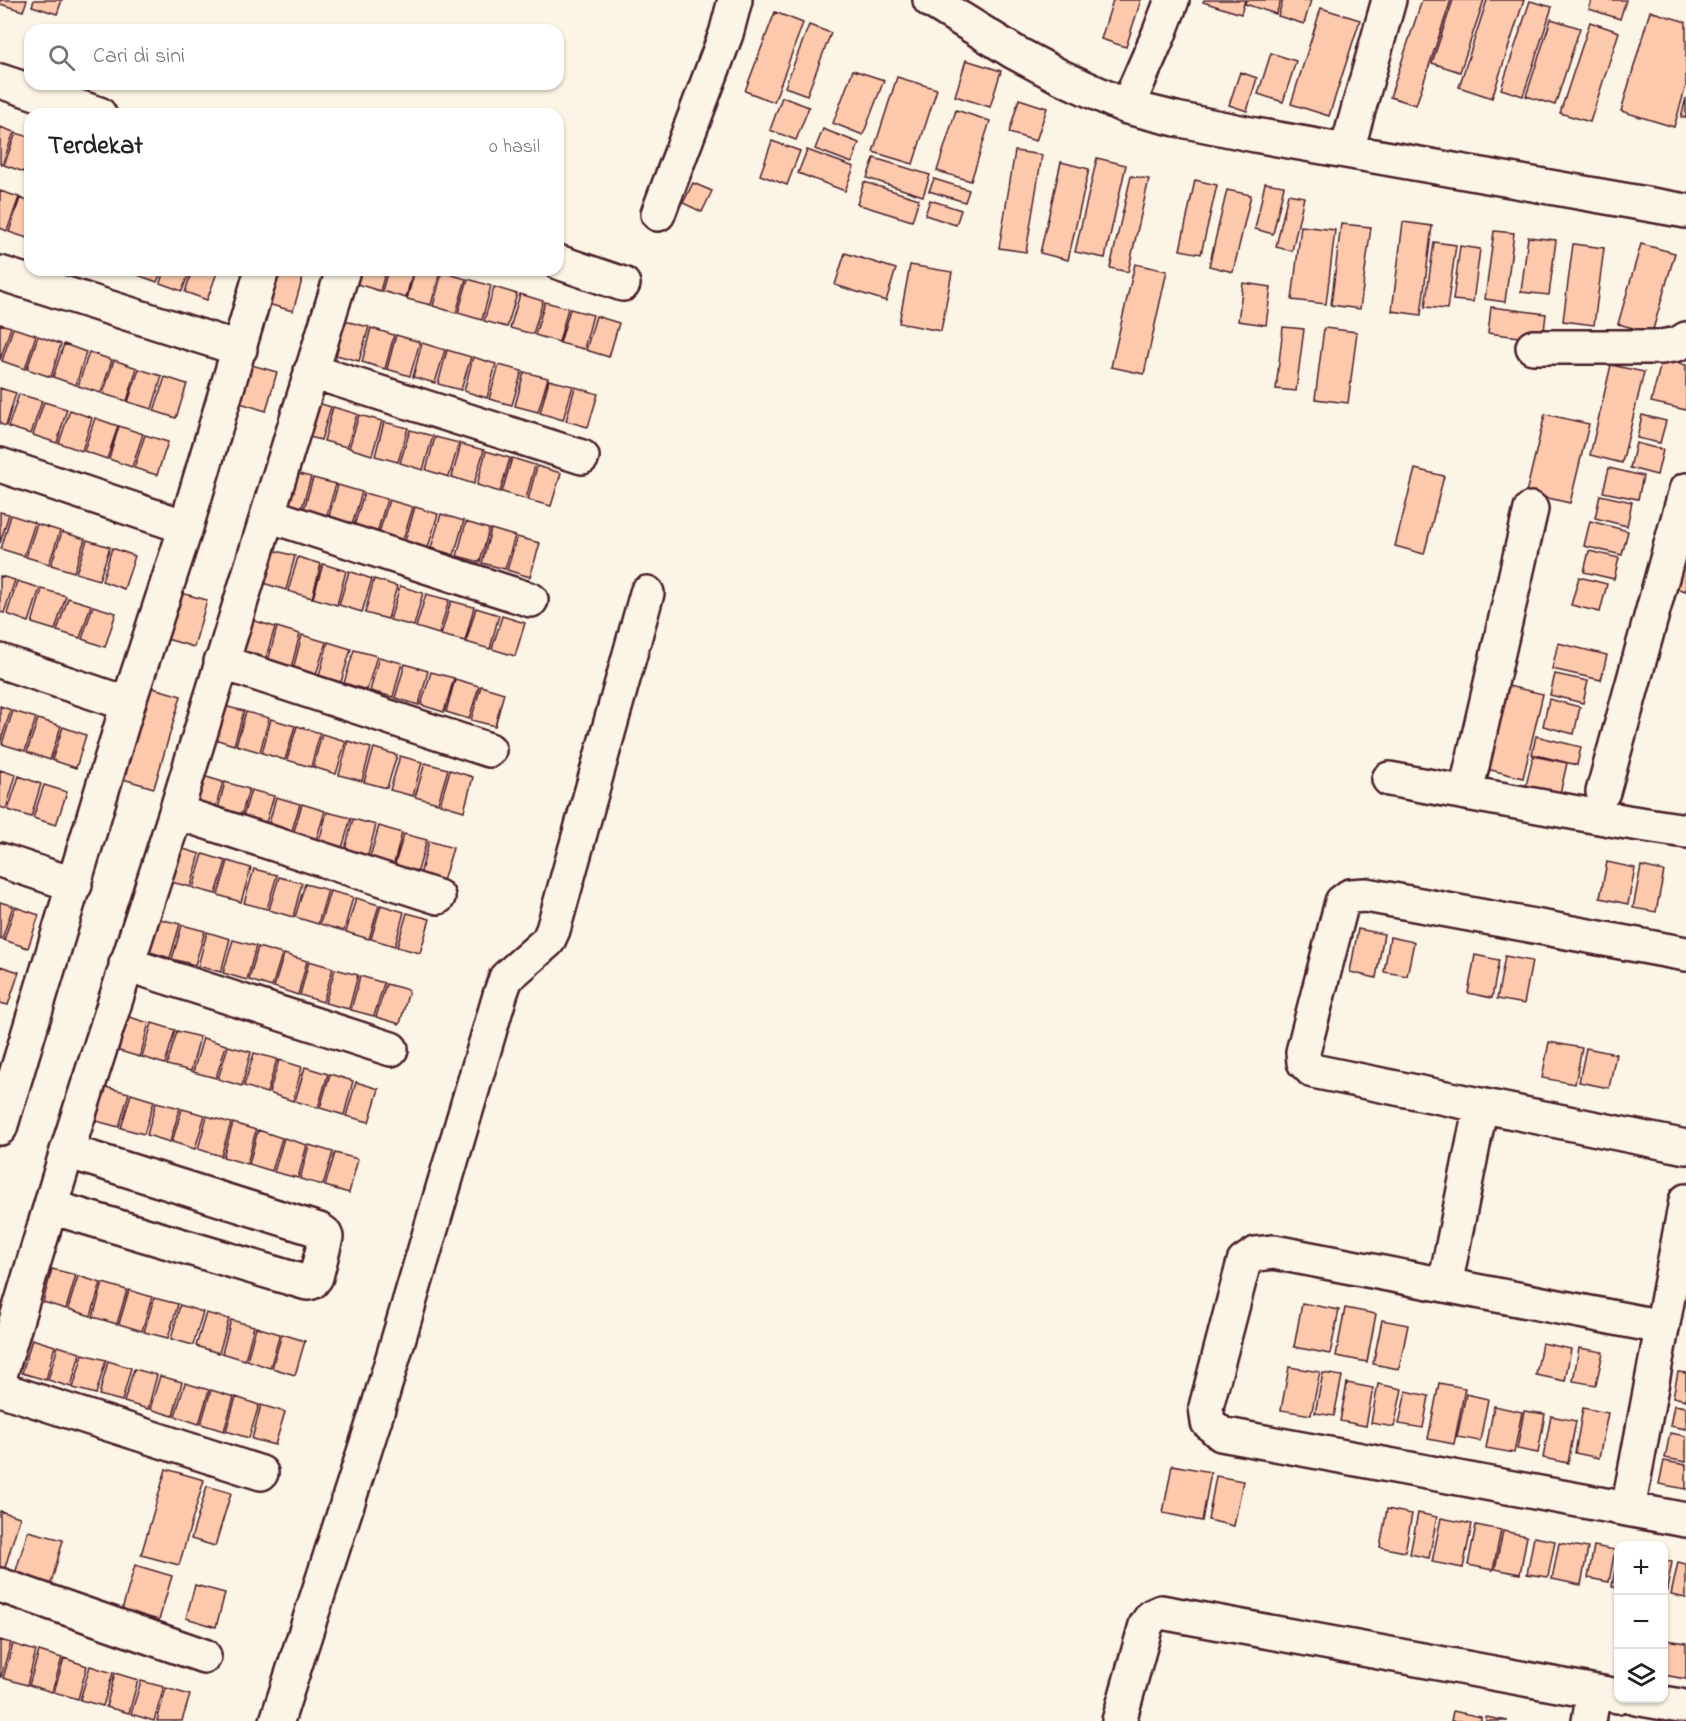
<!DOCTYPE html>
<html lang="id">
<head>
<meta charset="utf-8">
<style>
  :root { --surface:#fff; --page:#f2f2f2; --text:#202124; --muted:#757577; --line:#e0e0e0 }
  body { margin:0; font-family:"Indie Flower",sans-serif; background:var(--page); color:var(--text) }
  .controls { position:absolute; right:18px; bottom:18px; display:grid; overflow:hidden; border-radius:12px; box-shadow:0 2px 4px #0004 }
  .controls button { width:54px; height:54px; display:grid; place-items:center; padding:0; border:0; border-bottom:2px solid var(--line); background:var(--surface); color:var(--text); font:30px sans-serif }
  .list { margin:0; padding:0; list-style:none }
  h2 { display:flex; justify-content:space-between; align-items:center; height:78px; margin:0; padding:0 24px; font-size:26px }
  h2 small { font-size:20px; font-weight:400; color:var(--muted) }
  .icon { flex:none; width:33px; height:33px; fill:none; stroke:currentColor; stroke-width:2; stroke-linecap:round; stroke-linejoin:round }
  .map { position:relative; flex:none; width:1686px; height:1721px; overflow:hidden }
  .search { position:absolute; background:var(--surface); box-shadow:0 2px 4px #0004; left:24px; top:24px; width:540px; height:66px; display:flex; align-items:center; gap:15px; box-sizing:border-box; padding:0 21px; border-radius:18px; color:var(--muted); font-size:22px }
  .panel { position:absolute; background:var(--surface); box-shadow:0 2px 4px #0004; left:24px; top:108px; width:540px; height:168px; border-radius:18px }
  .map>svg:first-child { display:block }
  .building { fill:#fcc9ac; stroke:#4a1f2b; stroke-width:1.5 }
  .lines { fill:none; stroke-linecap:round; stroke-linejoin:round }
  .street-casing { stroke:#4a1f2b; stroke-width:38 }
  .street { stroke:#fcf5e5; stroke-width:33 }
</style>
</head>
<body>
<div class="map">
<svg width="1686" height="1721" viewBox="0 0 1686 1721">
  <rect width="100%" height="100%" fill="#fcf5e5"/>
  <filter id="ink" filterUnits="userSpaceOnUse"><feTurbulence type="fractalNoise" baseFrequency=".0167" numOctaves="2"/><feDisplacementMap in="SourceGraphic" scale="12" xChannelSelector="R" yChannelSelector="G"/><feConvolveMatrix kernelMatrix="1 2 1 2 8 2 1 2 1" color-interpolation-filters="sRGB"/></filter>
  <g filter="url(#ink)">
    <path class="building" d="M0 0H27L23 11 0 4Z
      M34 0H62L57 14 32 6Z
      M1113 0H1141L1126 47 1101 39Z
      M1204 0H1245L1241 14 1203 2Z
      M1246 0H1281L1276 14 1245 4Z
      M1283 0H1311L1304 24 1278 16Z
      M1422 0H1451L1416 105 1390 97Z
      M1453 0H1484L1460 72 1432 63Z
      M1487 0H1524L1492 98 1459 87Z
      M1592 0H1626L1620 19 1589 9Z
      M1530 1 1552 7 1523 96 1501 89Z
      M1321 8 1360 20 1329 116 1291 104Z
      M1650 11 1686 22V86L1674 127 1621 111Z
      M775 12 803 23 774 102 745 91Z
      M1551 19 1580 28 1555 105 1526 96Z
      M1590 22 1619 32 1590 122 1560 113Z
      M809 25 831 33 807 95 785 87Z
      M1271 53 1296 61 1283 102 1258 94Z
      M966 60 1001 71 990 107 955 96Z
      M853 70 884 80 863 135 833 123Z
      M1240 72 1257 78 1247 111 1229 105Z
      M897 77 937 89 913 164 873 152Z
      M782 97 809 107 796 140 770 130Z
      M1686 98V118L1681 117Z
      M1019 99 1047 108 1036 141 1009 133Z
      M956 110 990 121 971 181 937 171Z
      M0 127 14 132 2 165 0 164Z
      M823 129 859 143 852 163 815 149Z
      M16 133 30 137V165L27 173 4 165Z
      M772 141 800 151 787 185 760 175Z
      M807 150 854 167 845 191 798 173Z
      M1015 151 1042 155 1026 252 999 248Z
      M874 158 930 175 923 196 867 178Z
      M1097 158 1126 165 1105 258 1075 252Z
      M1061 162 1089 169 1068 260 1040 253Z
      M1131 176 1149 179 1128 272 1110 268Z
      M934 179 969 190 965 202 929 191Z
      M1195 180 1217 185 1201 254 1180 250Z
      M864 182 919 199 912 221 857 204Z
      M693 183 712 191 702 212 683 203Z
      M1265 183 1284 186 1273 234 1255 229Z
      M1227 190 1251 195 1233 272 1209 266Z
      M0 191 19 197 7 231 0 228Z
      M1288 194 1304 197 1292 251 1276 247Z
      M20 198 30 202V239L9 232Z
      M930 200 961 210 956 225 925 215Z
      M1403 222 1432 226 1421 315 1392 311Z
      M1341 224 1371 227 1360 309 1331 305Z
      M1301 226 1335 230 1326 304 1292 300Z
      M1494 231 1514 233 1505 302 1485 299Z
      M1528 237 1556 240 1549 295 1521 292Z
      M1434 242 1456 245 1447 309 1425 307Z
      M1573 244 1604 248 1594 325 1563 321Z
      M1641 244 1675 253 1652 333 1618 324Z
      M1460 246 1480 249 1473 302 1453 300Z
      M845 253 896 269 886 301 835 285Z
      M1135 264 1167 271 1144 374 1111 367Z
      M910 265 952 272 941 331 899 323Z
      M136 270H162L157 282 135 274Z
      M164 270H190L182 291 160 283Z
      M192 270H218L207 300 185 292Z
      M274 270H292L304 273 293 311 264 303Z
      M360 270H386L380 291 357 284Z
      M388 270H413L406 298 382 291Z
      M415 270 440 272 431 305 407 299Z
      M442 272 466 279 456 313 433 306Z
      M468 279 491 286 482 320 458 313Z
      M1243 283 1271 287 1266 325 1238 321Z
      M494 287 517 294 507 327 484 321Z
      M520 294 543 301 533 334 510 328Z
      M545 302 568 308 559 342 535 335Z
      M1491 307 1546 314 1543 340 1488 333Z
      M570 309 593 315 584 349 560 343Z
      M596 316 619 323 609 357 586 350Z
      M345 321 369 327 359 361 336 355Z
      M0 324 11 327 0 360Z
      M1283 327 1304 329 1296 391 1276 389Z
      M13 328 36 335 25 369 2 361Z
      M371 328 394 335 385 369 362 362Z
      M1324 328 1357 332 1348 403 1315 399Z
      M396 335 420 342 410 376 387 369Z
      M38 336 61 344 51 377 27 369Z
      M422 343 445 350 435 383 413 377Z
      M64 344 86 352 76 385 53 377Z
      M447 350 471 357 461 390 438 384Z
      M89 352 112 360 101 393 78 386Z
      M473 357 496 364 487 398 464 391Z
      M1662 359 1686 365V410L1651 402Z
      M114 360 137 368 127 401 103 394Z
      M241 362 277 372 266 411 230 400Z
      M499 365 522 371 512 405 489 399Z
      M1611 365 1644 372 1622 463 1590 455Z
      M139 369 162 376 152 409 128 402Z
      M524 372 548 378 538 412 515 406Z
      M165 377 187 384 176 418 154 411Z
      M549 380 573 386 563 420 540 413Z
      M575 387 598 394 588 427 566 421Z
      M0 388 16 393 6 426 0 424Z
      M19 394 42 401 31 434 8 427Z
      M308 400 331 407 321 440 298 434Z
      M44 402 67 409 57 443 33 435Z
      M333 407 357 414 347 447 324 441Z
      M70 410 92 418 82 451 59 443Z
      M1545 414 1589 424 1570 503 1526 493Z
      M359 415 382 421 372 455 349 448Z
      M1642 415 1666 421 1660 443 1637 438Z
      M95 418 118 426 107 459 84 451Z
      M384 422 408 428 398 462 375 456Z
      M119 426 143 434 132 467 109 459Z
      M410 430 433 436 423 470 400 463Z
      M145 435 168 442 157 475 134 468Z
      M435 437 459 443 449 477 426 470Z
      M1636 443 1663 450 1657 475 1630 468Z
      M461 444 484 450 474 484 452 477Z
      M486 451 510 458 500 492 477 485Z
      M512 458 535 465 526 499 502 492Z
      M537 466 561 473 551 506 528 500Z
      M1609 468 1643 476 1638 499 1603 492Z
      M1415 469 1444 476 1424 554 1395 546Z
      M287 471 311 477 301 511 277 505Z
      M313 478 336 484 326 518 303 512Z
      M338 485 362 492 352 525 328 519Z
      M364 493 387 499 377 533 354 526Z
      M1600 495 1632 502 1627 526 1595 518Z
      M389 500 413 507 403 540 379 533Z
      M415 507 438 514 428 548 405 541Z
      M0 512 9 514 0 543Z
      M441 514 464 521 454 555 431 548Z
      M11 515 35 523 24 556 1 549Z
      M1590 521 1628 531 1622 555 1584 546Z
      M466 522 489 529 480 562 457 556Z
      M37 524 60 531 49 564 26 557Z
      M491 529 515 536 505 569 482 563Z
      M62 532 85 539 74 572 51 565Z
      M517 537 540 543 530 577 507 570Z
      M87 540 110 547 99 580 76 573Z
      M112 548 135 556 124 589 102 581Z
      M273 550 295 556 286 590 263 583Z
      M1589 551 1619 558 1614 579 1584 572Z
      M298 557 321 564 312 598 288 591Z
      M1676 557 1686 560V591L1666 586Z
      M323 564 346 571 337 605 313 598Z
      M349 571 372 579 362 612 339 605Z
      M0 576 15 580 4 613 0 612Z
      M1579 577 1607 584 1600 612 1571 605Z
      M374 579 397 586 388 619 365 613Z
      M17 581 40 588 29 622 7 614Z
      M400 586 423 593 414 626 390 620Z
      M42 589 66 596 55 630 32 623Z
      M166 589 207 600 194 647 153 635Z
      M426 594 449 600 439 634 416 627Z
      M68 598 91 605 80 638 57 631Z
      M451 601 474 607 465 641 441 635Z
      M93 606 116 613 105 647 82 639Z
      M476 608 499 615 490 649 466 642Z
      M502 616 525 623 515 656 492 649Z
      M252 620 275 627 265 661 242 654Z
      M277 627 300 634 291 668 268 661Z
      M302 635 326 642 316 675 293 669Z
      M328 642 351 649 341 682 319 676Z
      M1558 643 1607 655 1601 680 1552 669Z
      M354 650 377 656 367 690 344 683Z
      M379 657 402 663 393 697 370 691Z
      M405 664 428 671 419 705 395 698Z
      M431 672 454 678 444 712 421 705Z
      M1555 674 1588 681 1583 703 1550 695Z
      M455 679 479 686 469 719 446 712Z
      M136 683 181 696 154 788 109 775Z
      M1495 683 1543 694 1523 778 1475 766Z
      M481 686 504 693 495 726 471 720Z
      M1549 699 1580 707 1574 734 1543 726Z
      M220 705 244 711 234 745 211 738Z
      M0 706 11 710 0 743Z
      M13 711 36 718 25 751 2 744Z
      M246 712 269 718 260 752 236 745Z
      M38 719 61 726 50 760 27 752Z
      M271 719 295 726 285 760 262 753Z
      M297 726 320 733 311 767 287 760Z
      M63 727 86 735 76 768 52 760Z
      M322 734 346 741 336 774 313 767Z
      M1536 736 1581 747 1577 765 1532 754Z
      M348 741 371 748 362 781 339 775Z
      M374 748 397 755 387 788 364 782Z
      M400 756 422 762 413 796 390 790Z
      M1533 756 1567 763 1560 794 1526 786Z
      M425 763 448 769 438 803 415 797Z
      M0 770 16 775 6 809 0 807Z
      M450 770 473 777 464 811 440 804Z
      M200 775 223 782 213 816 190 809Z
      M19 776 41 784 31 817 8 810Z
      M225 782 249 789 239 823 216 816Z
      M44 785 67 792 56 825 33 818Z
      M251 790 274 796 264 830 241 823Z
      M276 797 300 804 290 837 267 831Z
      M302 804 325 811 315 844 292 838Z
      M327 812 351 818 341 852 318 845Z
      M353 819 376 825 367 859 344 853Z
      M379 826 402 833 393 867 369 860Z
      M404 834 427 840 417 874 394 867Z
      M429 841 453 848 443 881 420 875Z
      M177 847 200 854 191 887 167 881Z
      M203 854 226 861 216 894 193 888Z
      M228 861 251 868 241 902 218 895Z
      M1607 862 1635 868 1628 904 1600 898Z
      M1641 866 1664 871 1656 912 1633 908Z
      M254 869 277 875 267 909 244 903Z
      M279 877 302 883 293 917 269 910Z
      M305 884 328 890 318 924 295 917Z
      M330 891 353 897 344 931 320 924Z
      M356 898 379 905 369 939 346 932Z
      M0 902 13 906 2 939 0 938Z
      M381 905 404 912 395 946 371 939Z
      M15 907 39 915 28 948 4 940Z
      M407 913 430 919 420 953 397 947Z
      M156 918 180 924 170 958 147 951Z
      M182 925 205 931 195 965 172 959Z
      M1358 929 1384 934 1376 978 1350 972Z
      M207 932 230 939 221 972 198 966Z
      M1390 937 1414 942 1407 976 1384 972Z
      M233 940 256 946 247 980 223 973Z
      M258 947 282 954 272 987 249 980Z
      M284 954 307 961 298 995 274 987Z
      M1475 955 1499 960 1492 998 1468 993Z
      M1505 956 1532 961 1524 1004 1497 999Z
      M309 961 333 968 323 1002 300 995Z
      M0 966 19 972 8 1005 0 1003Z
      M335 969 358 975 349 1009 325 1003Z
      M360 976 384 983 374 1016 351 1010Z
      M386 984 409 990 400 1024 376 1017Z
      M126 1016 149 1023 140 1057 116 1050Z
      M152 1023 175 1030 165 1064 142 1057Z
      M177 1031 200 1037 191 1071 167 1065Z
      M203 1038 226 1045 216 1078 193 1072Z
      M1549 1042 1582 1048 1575 1084 1542 1078Z
      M228 1046 251 1052 242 1086 218 1079Z
      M1586 1048 1616 1054 1609 1088 1579 1082Z
      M254 1053 277 1059 267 1093 244 1086Z
      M279 1060 302 1067 293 1101 269 1093Z
      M305 1067 328 1074 318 1108 295 1101Z
      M330 1074 353 1081 344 1115 320 1108Z
      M356 1082 379 1089 369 1122 346 1116Z
      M105 1087 129 1093 119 1127 96 1121Z
      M131 1094 154 1101 144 1134 121 1128Z
      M156 1102 180 1108 170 1142 147 1135Z
      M182 1109 205 1115 195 1149 172 1142Z
      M207 1116 231 1123 221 1156 198 1149Z
      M233 1123 256 1130 247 1164 223 1157Z
      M258 1130 282 1138 272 1171 249 1164Z
      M284 1138 307 1145 298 1178 274 1172Z
      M309 1145 333 1152 323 1185 300 1179Z
      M335 1153 358 1159 349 1193 325 1186Z
      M52 1269 76 1275 66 1309 43 1302Z
      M78 1276 101 1283 91 1316 68 1309Z
      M103 1283 127 1290 117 1324 93 1317Z
      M129 1290 152 1297 142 1331 119 1324Z
      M154 1298 178 1304 168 1338 144 1332Z
      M1302 1303 1339 1310 1330 1354 1294 1347Z
      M180 1305 203 1312 193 1345 171 1339Z
      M1345 1308 1376 1314 1367 1362 1336 1356Z
      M206 1313 229 1319 219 1353 196 1346Z
      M231 1320 254 1326 245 1360 222 1353Z
      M1382 1320 1408 1325 1399 1369 1373 1364Z
      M256 1327 280 1334 270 1368 247 1360Z
      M282 1334 305 1341 295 1375 272 1368Z
      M32 1339 55 1346 46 1380 22 1373Z
      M1542 1343 1571 1349 1565 1381 1536 1375Z
      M58 1346 80 1353 71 1387 48 1380Z
      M1579 1348 1603 1352 1596 1385 1573 1381Z
      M83 1354 106 1360 96 1394 73 1388Z
      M108 1361 131 1368 122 1401 99 1395Z
      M1289 1367 1320 1372 1311 1415 1281 1410Z
      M134 1369 157 1375 148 1409 124 1402Z
      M1678 1372 1686 1373V1400L1673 1397Z
      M1323 1373 1342 1376 1334 1416 1315 1413Z
      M160 1376 182 1382 173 1416 150 1409Z
      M185 1383 209 1390 199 1424 175 1416Z
      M1347 1383 1373 1388 1366 1426 1340 1421Z
      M1439 1383 1465 1388 1454 1444 1428 1439Z
      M1378 1384 1402 1389 1394 1427 1371 1423Z
      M211 1390 234 1397 224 1431 201 1424Z
      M1406 1391 1429 1396 1423 1428 1399 1424Z
      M1466 1394 1488 1399 1480 1441 1457 1437Z
      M236 1397 259 1405 249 1438 226 1431Z
      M261 1405 285 1412 275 1445 252 1439Z
      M1674 1405 1686 1407V1429L1670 1426Z
      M1494 1406 1522 1412 1514 1453 1486 1448Z
      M1583 1408 1608 1413 1599 1458 1575 1453Z
      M1524 1411 1545 1414 1538 1453 1517 1449Z
      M1551 1416 1576 1421 1568 1463 1543 1458Z
      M1670 1433 1686 1436V1462L1665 1458Z
      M1664 1461 1686 1465V1489L1659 1484Z
      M1172 1465 1211 1472 1202 1521 1163 1513Z
      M166 1469 204 1480 179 1565 141 1555Z
      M1216 1476 1243 1481 1234 1526 1208 1520Z
      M207 1486 231 1493 215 1546 191 1539Z
      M1387 1509 1412 1514 1405 1552 1380 1547Z
      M0 1511 20 1517 4 1571 0 1570Z
      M1418 1513 1437 1517 1429 1558 1410 1554Z
      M1441 1518 1472 1524 1463 1568 1432 1562Z
      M1476 1525 1501 1530 1493 1570 1468 1565Z
      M28 1531 63 1540 51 1584 15 1574Z
      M1503 1531 1527 1536 1520 1574 1495 1569Z
      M1534 1537 1555 1541 1548 1577 1527 1574Z
      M1559 1543 1588 1548 1581 1585 1552 1579Z
      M1594 1546 1615 1550 1609 1582 1588 1578Z
      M1618 1553V1587L1612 1586Z
      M1664 1560 1672 1562 1666 1595 1664 1594Z
      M1678 1562 1686 1564V1598L1671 1595Z
      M135 1565 172 1576 159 1620 122 1610Z
      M195 1585 225 1593 216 1627 186 1618Z
      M0 1640 11 1643 1 1677H0Z
      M1666 1640 1686 1643V1679L1664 1675V1655Z
      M13 1644 36 1651 27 1685 3 1678Z
      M39 1651 62 1658 52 1692 29 1685Z
      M64 1658 87 1666 78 1699 54 1692Z
      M90 1666 113 1673 103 1706 80 1700Z
      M115 1673 138 1680 129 1713 106 1707Z
      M141 1681 164 1687 154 1721 131 1714Z
      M166 1688 190 1695 182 1721H157Z
      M1453 1711 1481 1717V1721H1451Z
      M1486 1717 1508 1721H1486Z"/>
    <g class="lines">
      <g class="street-casing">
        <path id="street" d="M930 0 1014 52 1059 76 1127 107 1176 119 1255 135 1686 211
          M0 81 99 114
          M1127 107 1159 34 1172 0
          M1347 150 1389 0
          M658 214 726 34 735 0
          M558 262 623 284
          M0 273 240 349
          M1533 347H1661L1678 344 1686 339
          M311 371 582 457
          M0 465 186 527
          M268 515 531 600
          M0 661 128 704
          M221 662 489 750
          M1389 779 1627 822 1686 831
          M1466 792 1531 509
          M1603 792 1686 490
          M176 812 438 897
          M0 860 75 885
          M1686 954 1366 895 1350 896 1342 902 1303 1052 1304 1062 1313 1071 1686 1147
          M126 964 391 1049
          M0 1128 128 704 186 527 262 270
          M51 1207 307 1283 312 1282 316 1277 326 1237 324 1233 319 1230 67 1151
          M1445 1285 1481 1105
          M1662 1327 1274 1252 1256 1254 1244 1262 1206 1407 1208 1422 1221 1434 1686 1520
          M0 1375 67 1151 176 812 343 270
          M0 1389 261 1473
          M1628 1509 1686 1201
          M0 1585 204 1656
          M1636 1698 1680 1706
          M277 1721 376 1415 501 992 506 978 548 941 553 930 647 593
          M1119 1721 1146 1625 1152 1616 1161 1612 1618 1696
          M1589 1721 1594 1692"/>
      </g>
      <use href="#street" class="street"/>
    </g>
  </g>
</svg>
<div class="controls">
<button>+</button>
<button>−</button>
<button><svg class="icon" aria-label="layers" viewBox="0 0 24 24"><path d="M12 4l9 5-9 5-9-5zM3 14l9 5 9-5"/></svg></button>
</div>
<div class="search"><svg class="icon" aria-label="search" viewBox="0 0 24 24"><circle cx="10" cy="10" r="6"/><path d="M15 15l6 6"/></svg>Cari di sini</div>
<section class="panel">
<h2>Terdekat<small>0 hasil</small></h2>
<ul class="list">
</ul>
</section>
</div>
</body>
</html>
